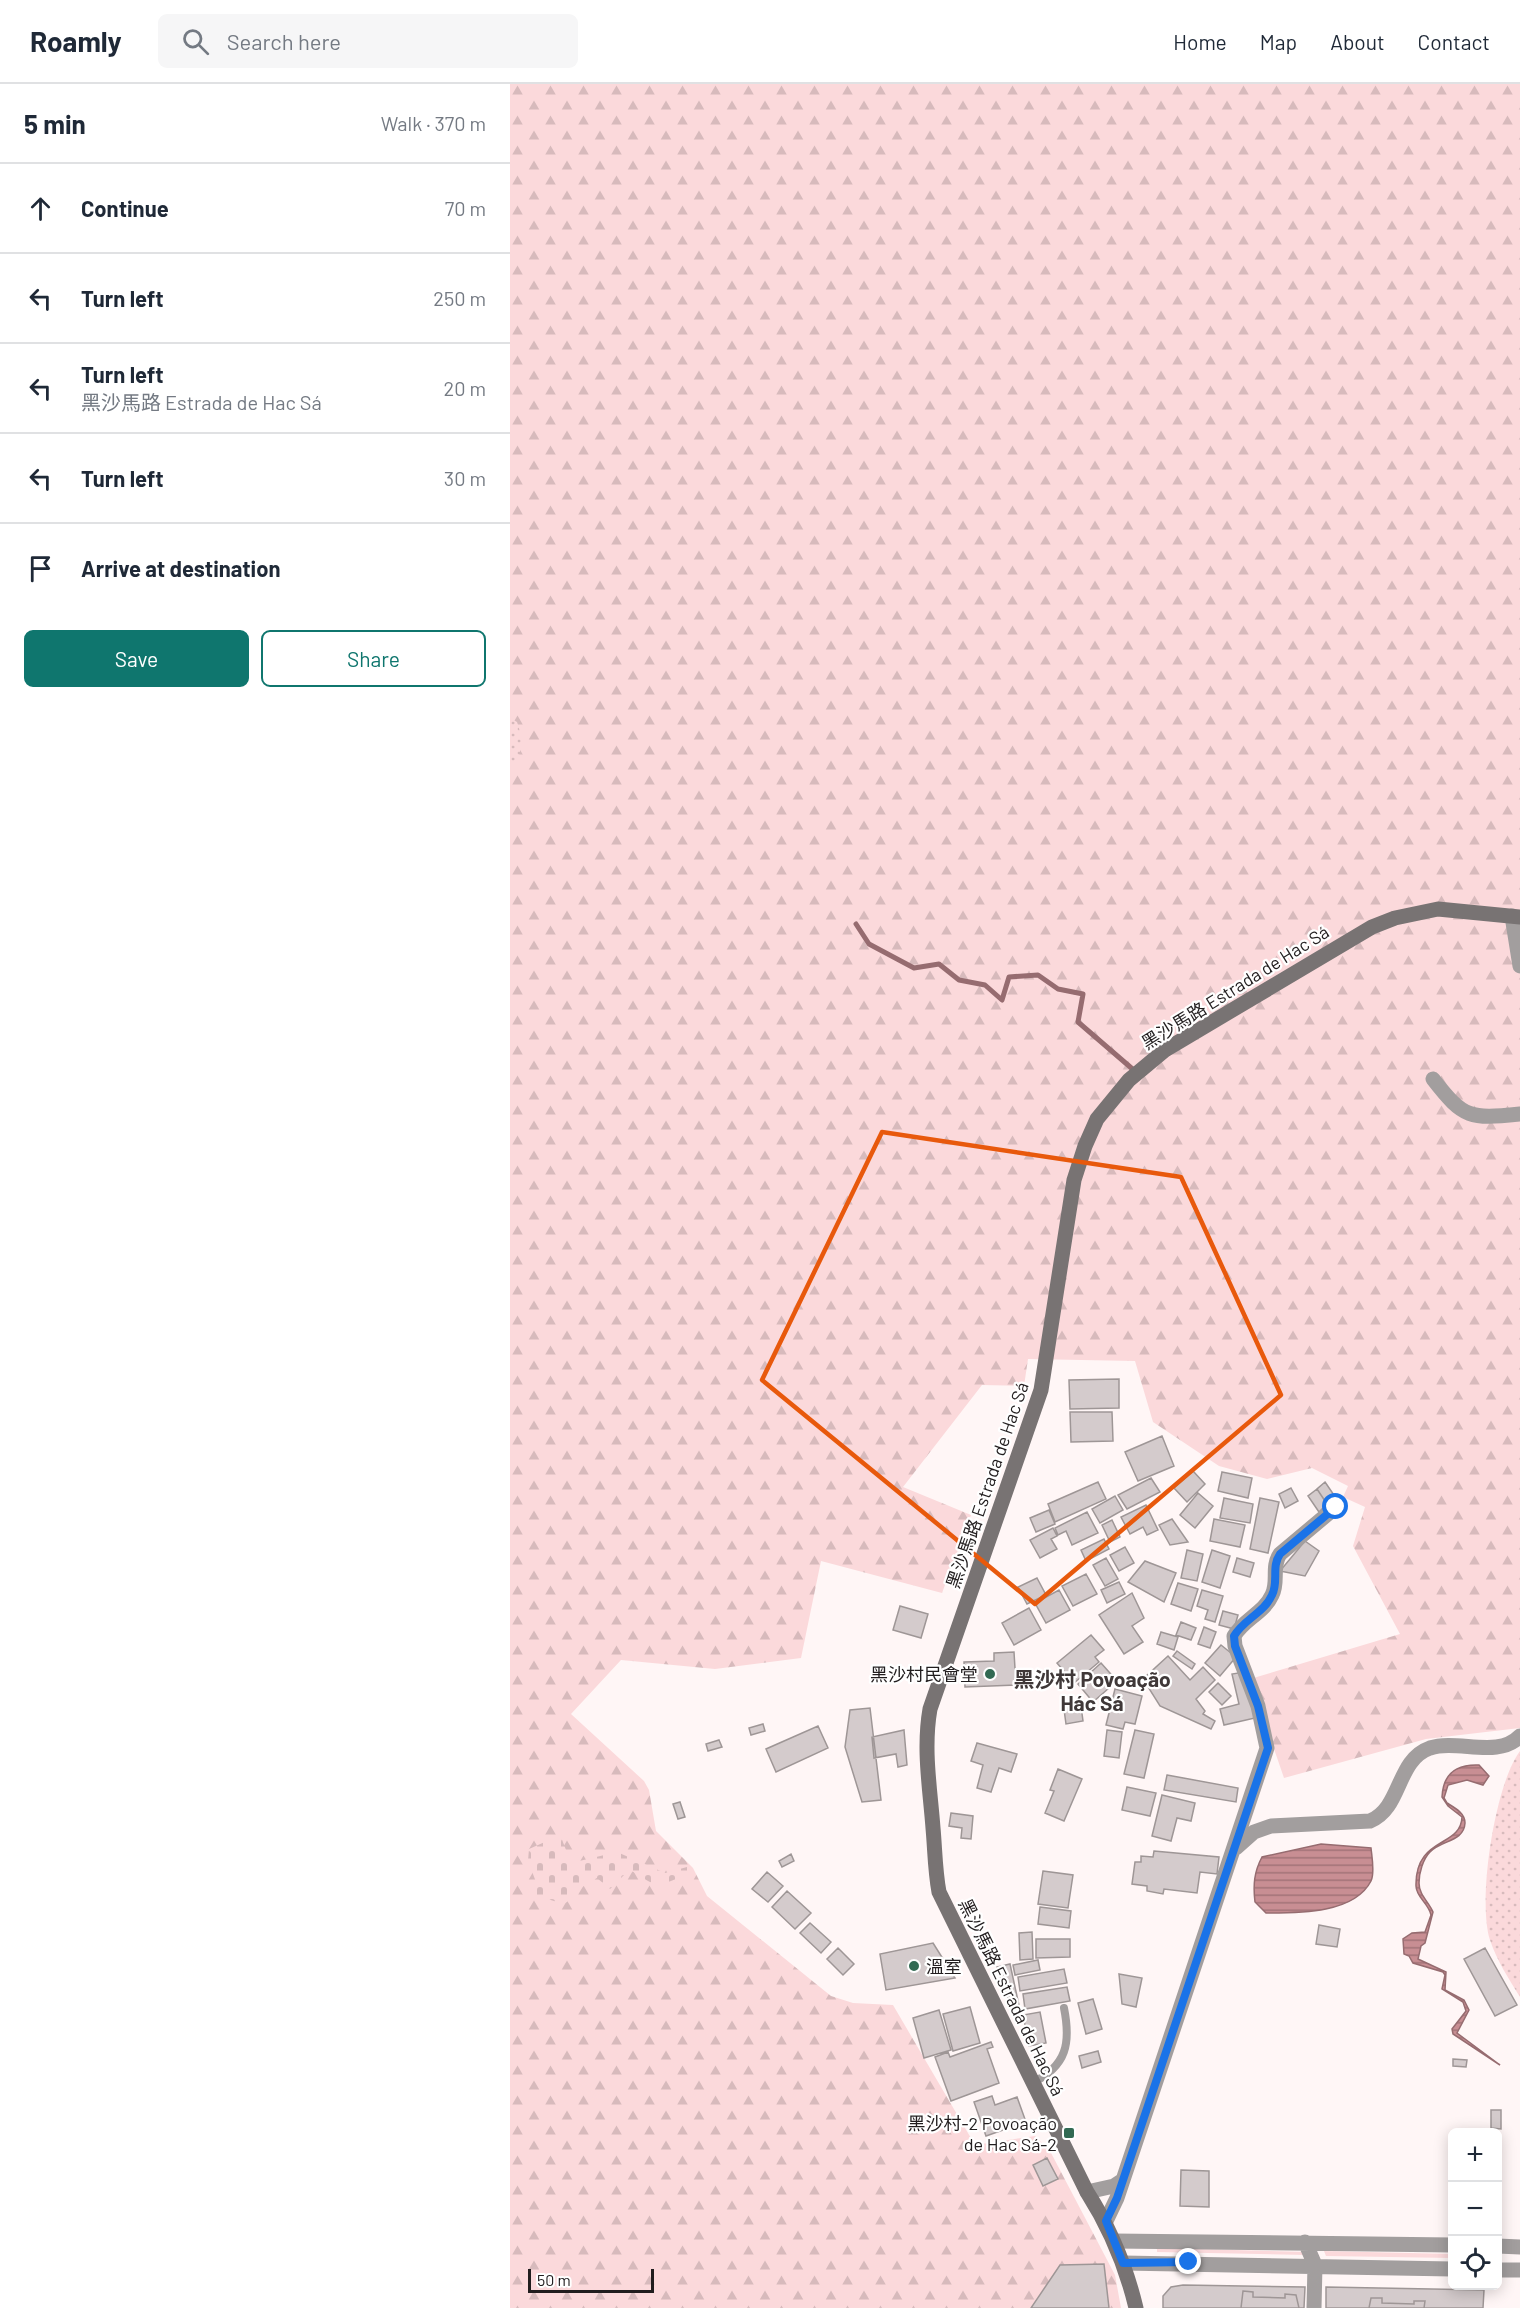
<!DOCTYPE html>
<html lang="en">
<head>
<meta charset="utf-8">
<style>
  :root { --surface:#fff; --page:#f6f6f7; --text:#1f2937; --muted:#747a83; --line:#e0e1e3; --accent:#0f766e }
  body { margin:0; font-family:Barlow,"Noto Sans SC",sans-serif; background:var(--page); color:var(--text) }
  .controls { position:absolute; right:18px; bottom:18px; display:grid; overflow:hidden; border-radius:9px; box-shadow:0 3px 15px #0003 }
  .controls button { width:54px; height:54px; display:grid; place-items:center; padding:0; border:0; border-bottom:2px solid var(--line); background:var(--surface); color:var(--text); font:30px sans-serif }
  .scale { position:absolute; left:18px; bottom:15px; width:126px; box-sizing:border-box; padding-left:6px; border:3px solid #211d1e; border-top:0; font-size:16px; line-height:21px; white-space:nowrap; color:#211d1e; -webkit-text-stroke:4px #fff; paint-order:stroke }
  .stop { position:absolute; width:18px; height:18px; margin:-14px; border:4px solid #1a73e8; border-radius:50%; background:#fff }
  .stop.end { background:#1a73e8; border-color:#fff; box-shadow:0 2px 6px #0008 }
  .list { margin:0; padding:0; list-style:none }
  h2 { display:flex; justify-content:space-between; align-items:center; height:78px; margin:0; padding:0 24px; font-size:26px }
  h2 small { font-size:20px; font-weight:400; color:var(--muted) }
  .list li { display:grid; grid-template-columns:39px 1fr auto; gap:18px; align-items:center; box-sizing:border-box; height:90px; padding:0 24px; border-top:2px solid var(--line) }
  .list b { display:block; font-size:22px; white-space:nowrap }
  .list p { margin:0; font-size:20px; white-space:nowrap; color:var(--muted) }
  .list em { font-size:20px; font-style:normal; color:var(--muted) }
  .actions { display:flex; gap:12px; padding:18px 24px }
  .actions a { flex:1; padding:14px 0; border:2px solid var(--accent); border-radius:9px; text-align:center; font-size:21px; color:var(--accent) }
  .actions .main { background:var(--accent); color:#fff }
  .icon { flex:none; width:33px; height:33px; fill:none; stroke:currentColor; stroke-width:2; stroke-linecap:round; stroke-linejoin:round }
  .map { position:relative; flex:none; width:1010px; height:2224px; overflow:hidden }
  header { display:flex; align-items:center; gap:36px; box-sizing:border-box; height:84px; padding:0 30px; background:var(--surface); border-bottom:2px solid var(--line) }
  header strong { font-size:28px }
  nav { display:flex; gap:33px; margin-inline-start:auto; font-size:21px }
  .search { width:420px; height:54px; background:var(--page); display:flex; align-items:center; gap:15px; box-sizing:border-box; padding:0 21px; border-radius:9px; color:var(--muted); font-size:22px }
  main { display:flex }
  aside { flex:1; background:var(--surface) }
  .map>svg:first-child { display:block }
  .green { fill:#fbd9db }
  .forest { fill:url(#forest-firs) }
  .cemetery { fill:url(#cemetery-stones) }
  .park { fill:url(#park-dots) }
  .water { fill:url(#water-rules); stroke:#966c70; stroke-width:1.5 }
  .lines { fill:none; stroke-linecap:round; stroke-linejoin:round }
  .stream { stroke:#966c70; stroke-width:5 }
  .building { fill:#d4cbcc; stroke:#9e9696; stroke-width:1.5 }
  .service { stroke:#a29e9e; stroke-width:8 }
  .minor { stroke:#a29e9e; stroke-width:15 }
  .secondary { stroke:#787373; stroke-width:15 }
  .route { stroke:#1a73e8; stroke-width:8 }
  .marked { fill:none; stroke:#e8590c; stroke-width:4.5; stroke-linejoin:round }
  .poi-dot { fill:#326a53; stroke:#fff; stroke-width:2 }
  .labels { text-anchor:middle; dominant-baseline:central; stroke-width:4.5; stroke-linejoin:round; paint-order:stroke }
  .street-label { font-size:18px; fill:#211d1e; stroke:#fff }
  .poi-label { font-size:18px; fill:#211d1e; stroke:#fff; text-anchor:end }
  .quarter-label { font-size:21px; font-weight:bold; fill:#3f3838; stroke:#fff }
</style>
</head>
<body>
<header>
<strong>Roamly</strong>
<div class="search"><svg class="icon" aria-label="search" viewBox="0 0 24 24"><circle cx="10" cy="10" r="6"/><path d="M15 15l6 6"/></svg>Search here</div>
<nav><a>Home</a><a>Map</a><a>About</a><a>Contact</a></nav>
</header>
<main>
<aside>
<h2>5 min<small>Walk · 370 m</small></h2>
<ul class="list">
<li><svg class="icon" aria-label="ahead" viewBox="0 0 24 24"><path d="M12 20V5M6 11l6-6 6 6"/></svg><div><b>Continue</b></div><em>70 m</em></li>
<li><svg class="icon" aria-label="left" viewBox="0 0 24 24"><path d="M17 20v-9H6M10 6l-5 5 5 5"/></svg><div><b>Turn left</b></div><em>250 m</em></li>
<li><svg class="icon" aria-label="left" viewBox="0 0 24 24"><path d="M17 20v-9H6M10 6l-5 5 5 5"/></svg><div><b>Turn left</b><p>黑沙馬路 Estrada de Hac Sá</p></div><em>20 m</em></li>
<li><svg class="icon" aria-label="left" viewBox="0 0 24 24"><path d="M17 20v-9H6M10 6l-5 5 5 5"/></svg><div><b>Turn left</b></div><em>30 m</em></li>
<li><svg class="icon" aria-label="arrive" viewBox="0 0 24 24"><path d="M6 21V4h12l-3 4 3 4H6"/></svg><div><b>Arrive at destination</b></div></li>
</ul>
<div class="actions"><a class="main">Save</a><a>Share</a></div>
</aside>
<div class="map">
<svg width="1010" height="2224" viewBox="0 0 1010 2224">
  <defs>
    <pattern id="forest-firs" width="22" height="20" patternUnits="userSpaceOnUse" patternTransform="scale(1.5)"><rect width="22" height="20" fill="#fbd9db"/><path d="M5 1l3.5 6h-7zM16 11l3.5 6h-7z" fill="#d7babc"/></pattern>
    <pattern id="cemetery-stones" width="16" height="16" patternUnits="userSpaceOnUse" patternTransform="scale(1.5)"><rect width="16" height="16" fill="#fbd9db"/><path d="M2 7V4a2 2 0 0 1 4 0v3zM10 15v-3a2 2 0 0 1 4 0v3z" fill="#d7babc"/></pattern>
    <pattern id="park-dots" width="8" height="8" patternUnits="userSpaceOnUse" patternTransform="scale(1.5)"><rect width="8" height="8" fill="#fbd9db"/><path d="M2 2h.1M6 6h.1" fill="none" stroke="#d7babc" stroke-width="1.8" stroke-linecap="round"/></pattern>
    <pattern id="water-rules" width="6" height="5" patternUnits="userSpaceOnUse" patternTransform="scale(1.5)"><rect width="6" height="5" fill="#c88e93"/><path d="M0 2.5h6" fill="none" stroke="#a27377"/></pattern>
  </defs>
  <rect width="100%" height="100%" fill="#fff6f6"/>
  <path class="green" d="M647 2164 796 2168V2171L647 2168Z
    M814 2167 942 2170V2174L816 2172Z"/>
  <path class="forest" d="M0 0H1010V1644L916 1655 774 1694 740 1595 890 1550 843 1462 855 1423 833 1413 838 1402 802 1384 757 1395 709 1382 643 1338 625 1277 518 1275 514 1302 472 1301 393 1403 461 1431 432 1509 311 1477 291 1574 205 1585 111 1576 61 1630 134 1697 139 1706 146 1747 183 1784 197 1812 321 1912 343 1919 383 1921 465 2061 525 2052 540 2067 605 2191 611 2224H0Z"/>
  <path class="cemetery" d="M46 1753H51L61 1779 107 1768 155 1789 177 1783 181 1789C169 1793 151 1804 140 1798 132 1794 127 1789 119 1786L100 1805 87 1794C69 1802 69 1810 54 1820L24 1811 21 1805 26 1798 18 1777 19 1765Z"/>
  <path class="park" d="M0 634 7 638C13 653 13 675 0 686Z
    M1010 1667V1913C999 1895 987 1877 980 1856 967 1816 985 1700 1010 1667Z"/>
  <path class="water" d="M969 1681 979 1692 973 1701 957 1696 938 1701 934 1714 937 1719C945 1724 955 1729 955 1739 954 1758 931 1756 920 1768 913 1775 909 1789 909 1799 909 1811 919 1818 923 1828L915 1859 911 1862 908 1875 936 1888 935 1906 954 1916 959 1926 947 1949 990 1981 943 1950 942 1945 956 1927 953 1918 932 1905 935 1891 933 1888 903 1879 899 1872 894 1870 893 1855 902 1849 915 1848 921 1831C919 1820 906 1813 906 1802 905 1752 951 1764 952 1733L938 1722 932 1713C933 1690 946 1680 969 1681Z
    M811 1760 861 1764C862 1774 865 1789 861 1797 844 1830 788 1829 756 1829L745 1818C743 1801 744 1788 752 1773Z"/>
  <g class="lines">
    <path class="stream" d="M346 840 359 860 404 884 429 880 449 896 475 901 492 916 499 893 528 891 548 905 573 910 568 938 626 988"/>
  </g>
  <path class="building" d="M609 1295V1324L560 1325 559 1296Z
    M560 1328H602L603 1357 561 1358Z
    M652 1352 664 1382 628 1397 615 1368Z
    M683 1387 695 1400 677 1418 664 1404Z
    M712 1388 742 1394 738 1414 708 1407Z
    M641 1394 650 1408 617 1425 608 1411Z
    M588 1398 596 1415 545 1438 538 1420Z
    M815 1398 826 1414 817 1420 807 1405Z
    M781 1404 788 1417 775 1424 769 1410Z
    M807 1405 817 1420 809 1428 798 1412Z
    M688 1409 703 1422 685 1444 670 1431Z
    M605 1412 613 1426 590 1439 582 1425Z
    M714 1414 743 1420 740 1439 710 1434Z
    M750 1414 769 1418 758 1469 740 1465Z
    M636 1421 648 1446 637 1451 633 1443 620 1450 611 1433Z
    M539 1426 545 1440 526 1448 520 1434Z
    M577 1428 588 1449 562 1461 556 1447 548 1451 545 1444Z
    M662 1435 678 1458 660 1461 649 1441Z
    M704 1435 735 1441 730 1463 700 1457Z
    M602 1436 610 1453 600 1458 592 1441Z
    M543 1444 547 1452 541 1455 547 1465 530 1474 520 1456Z
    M594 1455 599 1465 576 1477 571 1466Z
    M795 1457 809 1467 795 1492 770 1487Z
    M615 1463 624 1479 609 1487 600 1471Z
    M677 1466 693 1470 687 1497 671 1494Z
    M702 1466 720 1472 710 1504 692 1498Z
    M596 1474 608 1495 595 1502 583 1481Z
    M727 1474 744 1479 740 1493 723 1488Z
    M635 1477 666 1489 654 1518 618 1498Z
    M576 1490 587 1510 563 1522 552 1502Z
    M527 1494 536 1511 517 1520 508 1503Z
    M609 1498 615 1510 597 1519 591 1506Z
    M668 1499 688 1505 681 1527 661 1520Z
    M549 1506 560 1526 536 1539 525 1519Z
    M692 1506 713 1512 705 1538 695 1535 698 1526 687 1522Z
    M622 1509 634 1534 622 1542 633 1558 614 1570 589 1531Z
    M390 1522 418 1530 411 1554 383 1546Z
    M519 1524 531 1546 504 1561 492 1539Z
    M713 1527 728 1531 724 1545 709 1541Z
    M671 1538 686 1544 681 1556 666 1551Z
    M694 1543 706 1548 700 1564 688 1560Z
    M651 1548 668 1553 664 1566 647 1560Z
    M581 1551 594 1566 585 1573 589 1578 564 1599 547 1579Z
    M711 1561 726 1573 710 1592 695 1579Z
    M667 1567 685 1580 682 1585 663 1572Z
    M504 1568 506 1601 455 1603 454 1578 484 1577V1569Z
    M658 1572 680 1596 693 1583 705 1596 686 1615 695 1627 693 1630 705 1637 701 1645 650 1622 633 1595Z
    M591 1579 607 1597 583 1618 568 1600Z
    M734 1588 745 1634 714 1641 710 1625 729 1620 722 1590Z
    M708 1599 721 1612 712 1621 699 1608Z
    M605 1605 632 1612 625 1640 615 1638 613 1645 596 1641Z
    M570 1615 573 1637 556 1640 553 1618Z
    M360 1624 371 1716 352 1718 335 1663 340 1626Z
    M253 1640 255 1647 241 1651 239 1644Z
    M308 1642 318 1664 266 1688 256 1665Z
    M394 1646 397 1681 388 1683 386 1670 364 1674 362 1653Z
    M597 1646 612 1648 609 1674 594 1672Z
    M625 1646 644 1650 634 1694 614 1690Z
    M209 1656 212 1663 198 1667 196 1660Z
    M467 1659 507 1670 501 1688 489 1684 481 1708 467 1704 473 1681 461 1677Z
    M548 1685 572 1695 554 1737 535 1729 544 1707 540 1706Z
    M657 1691 728 1704 726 1718 654 1706Z
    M617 1703 646 1709 640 1732 612 1726Z
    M652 1711 685 1719 681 1737 667 1734 661 1757 642 1752Z
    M170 1718 175 1733 168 1735 163 1720Z
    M441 1729 463 1732 461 1755 451 1754 452 1744 439 1742Z
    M644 1767 709 1773 707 1790 690 1788 687 1809 654 1805 653 1810 637 1807V1802L622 1800 625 1778H631V1772L643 1773Z
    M281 1770 284 1777 272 1783 269 1777Z
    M533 1787 563 1791 558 1824 528 1820Z
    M257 1788 273 1802 258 1818 242 1805Z
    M277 1807 301 1829 285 1845 262 1823Z
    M530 1823 561 1827 559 1844 528 1840Z
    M300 1839 321 1858 311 1869 290 1849Z
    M809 1841 830 1845 827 1863 806 1860Z
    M522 1848 523 1875 510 1876 509 1849Z
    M526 1855H560V1873L526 1874Z
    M423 1859 445 1894 376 1906 370 1870Z
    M328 1864 344 1880 333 1891 317 1875Z
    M975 1864 1007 1921 985 1932 954 1875Z
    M528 1876 530 1886 505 1891 503 1881Z
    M500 1880 510 1926 503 1928 487 1883Z
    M554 1885 557 1899 510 1907 508 1893Z
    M609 1890 632 1894 626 1923 612 1920Z
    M557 1903 560 1917 515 1925 513 1910Z
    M583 1915 592 1945 576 1950 568 1919Z
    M460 1923 470 1959 443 1967 433 1930Z
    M429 1926 441 1966 414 1974 403 1934Z
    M530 1928 536 1959 519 1962 513 1931Z
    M481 1958 483 1963 477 1965 489 1999 441 2017 425 1973 438 1968 440 1973Z
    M588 1967 591 1978 572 1984 569 1972Z
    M943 1975 957 1976 956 1983 943 1982Z
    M482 2012 485 2021 507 2013 516 2038 476 2052 464 2018Z
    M981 2026H991V2045L981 2044Z
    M537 2074 548 2095 533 2102 523 2081Z
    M671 2086 699 2087V2123L670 2122Z
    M594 2180 599 2224H521L550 2181Z
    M673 2201 795 2203 794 2224H653V2212L661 2203Z
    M816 2203 974 2206 973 2224H816Z
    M733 2207 743 2208V2213L775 2214V2210L786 2211 789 2224H731Z
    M861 2214H872V2219L904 2220V2217H915L914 2224H859Z"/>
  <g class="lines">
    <path class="service" d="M522 1999C557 1982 561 1959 554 1924"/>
    <path class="minor" d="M1002 832 1010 882
      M923 995C954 1035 960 1035 1010 1030
      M726 1764 744 1748 761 1742 860 1737C892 1724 886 1676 920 1664 948 1655 988 1675 1010 1652
      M577 2108 604 2102 613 2096
      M596 2137 607 2114 757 1664 748 1622 725 1562 724 1552C734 1535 754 1529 762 1511 769 1498 761 1483 770 1470L826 1423
      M604 2157 942 2161
      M795 2158 805 2181 804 2224
      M988 2162 1010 2163
      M613 2179 942 2185
      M988 2186H1010"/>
    <path class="secondary" d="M626 2224C616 2182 600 2144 577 2108L429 1808C425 1787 425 1766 423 1744 420 1704 413 1665 420 1625L531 1306 564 1096 575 1062 587 1035 619 996 655 966 862 843 885 834 928 825 1010 833"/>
  </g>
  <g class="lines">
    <path class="route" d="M679 2178 613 2179 596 2137 607 2114 758 1664 748 1622 725 1562 724 1552C734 1535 754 1529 762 1511 769 1498 761 1483 770 1470L826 1423"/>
  </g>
  <path class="marked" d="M372 1048 671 1093 771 1311 525 1520 252 1296Z"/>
  <g class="poi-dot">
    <circle cx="480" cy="1590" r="6"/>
    <circle cx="404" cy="1882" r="6"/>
    <rect x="553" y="2043" width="12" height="12" rx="3"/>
  </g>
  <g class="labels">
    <g class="street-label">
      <text transform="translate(725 903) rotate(-32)">黑沙馬路 Estrada de Hac Sá</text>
      <text transform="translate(477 1401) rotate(-71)">黑沙馬路 Estrada de Hac Sá</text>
      <text transform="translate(502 1913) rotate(64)">黑沙馬路 Estrada de Hac Sá</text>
    </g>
    <g class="poi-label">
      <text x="468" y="1590">黑沙村民會堂</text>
      <text x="416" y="1882" text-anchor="start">溫室</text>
      <text x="547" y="2039">黑沙村-2 Povoação<tspan x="547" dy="21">de Hac Sá-2</tspan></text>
    </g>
    <g class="quarter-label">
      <text x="582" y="1594">黑沙村 Povoação<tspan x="582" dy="24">Hác Sá</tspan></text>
    </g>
  </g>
</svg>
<div class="controls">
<button>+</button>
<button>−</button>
<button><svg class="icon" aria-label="locate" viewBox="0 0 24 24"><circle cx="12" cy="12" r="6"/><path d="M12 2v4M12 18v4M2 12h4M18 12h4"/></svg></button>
</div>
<div class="scale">50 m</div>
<div class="stop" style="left:826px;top:1423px"></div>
<div class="stop end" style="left:679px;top:2178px"></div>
</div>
</main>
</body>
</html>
